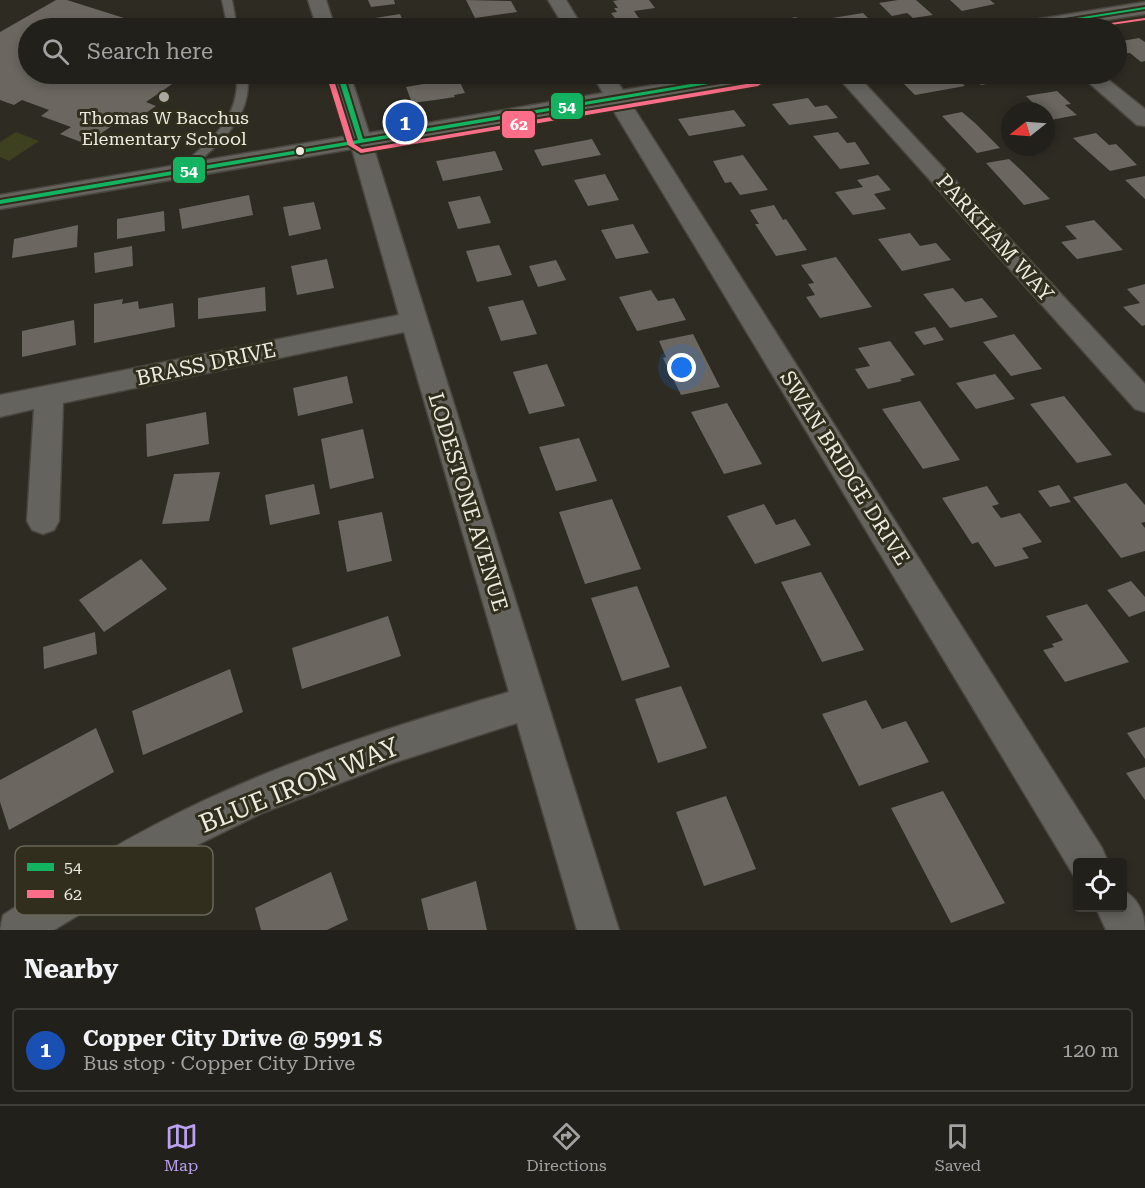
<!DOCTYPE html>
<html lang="en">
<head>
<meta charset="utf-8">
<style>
  :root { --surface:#22201a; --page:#2e2d27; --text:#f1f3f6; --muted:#a2a3a2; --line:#3f3e39; --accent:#bca0f2 }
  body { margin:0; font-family:"Roboto Serif",serif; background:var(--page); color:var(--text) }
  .controls { position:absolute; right:18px; bottom:18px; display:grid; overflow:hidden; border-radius:6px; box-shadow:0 3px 9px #0003 }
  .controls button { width:54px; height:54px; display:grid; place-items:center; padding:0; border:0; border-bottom:2px solid var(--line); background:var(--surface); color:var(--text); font:30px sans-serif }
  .compass { position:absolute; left:1001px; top:102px; width:54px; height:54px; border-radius:50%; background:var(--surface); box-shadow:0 3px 9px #0003; rotate:253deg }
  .you { position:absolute; left:682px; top:368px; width:21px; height:21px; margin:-15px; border:4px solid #fff; border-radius:50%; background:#1a73e8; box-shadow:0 0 0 9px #1a73e833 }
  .badge { display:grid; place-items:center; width:39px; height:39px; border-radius:50%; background:var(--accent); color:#fff; font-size:20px; font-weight:700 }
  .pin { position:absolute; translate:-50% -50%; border:3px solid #fff; box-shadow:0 2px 6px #0006 }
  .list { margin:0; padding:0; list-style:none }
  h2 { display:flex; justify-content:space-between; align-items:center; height:78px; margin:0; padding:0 24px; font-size:26px }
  h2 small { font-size:20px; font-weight:400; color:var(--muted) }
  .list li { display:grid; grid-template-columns:39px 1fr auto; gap:18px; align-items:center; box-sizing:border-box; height:84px; margin:0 12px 12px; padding:0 12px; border:2px solid var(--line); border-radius:6px }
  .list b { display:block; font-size:22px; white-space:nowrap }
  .list p { margin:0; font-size:20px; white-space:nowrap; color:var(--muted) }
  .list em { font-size:20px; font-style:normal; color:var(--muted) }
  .icon { flex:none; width:33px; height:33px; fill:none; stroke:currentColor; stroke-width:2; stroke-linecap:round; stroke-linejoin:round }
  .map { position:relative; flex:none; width:1145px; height:930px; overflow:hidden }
  .search { position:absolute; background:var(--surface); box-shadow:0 3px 9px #0003; left:18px; right:18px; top:18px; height:66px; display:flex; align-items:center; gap:15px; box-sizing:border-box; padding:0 21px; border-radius:33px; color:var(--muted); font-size:22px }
  .sheet { height:174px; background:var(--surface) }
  nav { display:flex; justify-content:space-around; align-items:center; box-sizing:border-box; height:84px; border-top:2px solid var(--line); background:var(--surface); font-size:16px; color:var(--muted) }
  nav a { display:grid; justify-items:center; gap:3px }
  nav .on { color:var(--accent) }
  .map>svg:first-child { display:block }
  .green { fill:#3d411f }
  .building { fill:#6b6660 }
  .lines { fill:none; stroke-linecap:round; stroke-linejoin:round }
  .lane-casing { stroke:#48463e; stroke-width:3 }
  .street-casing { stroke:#48463e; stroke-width:3 }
  .lane { fill:#64635d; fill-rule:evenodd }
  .street { fill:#64635d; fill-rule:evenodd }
  .bus-1-casing { stroke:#312e1e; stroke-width:4 }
  .bus-2-casing { stroke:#312e1e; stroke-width:4 }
  .bus-1 { fill:#13b361; fill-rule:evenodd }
  .bus-2 { fill:#fb6d88; fill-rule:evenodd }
  .poi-dot { fill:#a9a89e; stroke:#312e1e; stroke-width:2 }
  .bus-dot { fill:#ecebe0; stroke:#312e1e; stroke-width:2 }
  .labels { text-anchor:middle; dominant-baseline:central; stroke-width:6; stroke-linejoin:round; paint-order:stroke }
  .far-poi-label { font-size:18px; fill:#ecebe0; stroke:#312e1e }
  .street-label { font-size:21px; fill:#ecebe0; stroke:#312e1e }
  .near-street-label { font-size:26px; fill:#ecebe0; stroke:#312e1e }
  .key { fill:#312e1e; stroke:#696758; stroke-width:1.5 }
  .key-label { font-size:16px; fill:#ecebe0 }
  .line-badge { stroke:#312e1e; stroke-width:2 }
  .badge-label { font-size:16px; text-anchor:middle; font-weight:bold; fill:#fff }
</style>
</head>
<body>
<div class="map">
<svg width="1145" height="930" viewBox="0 0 1145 930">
  <rect width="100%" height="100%" fill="#2d2b22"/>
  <path class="green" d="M16 132 39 141 9 161 0 157V142Z"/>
  <path class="building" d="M56 0H67L143 24 136 28H28V74H127L144 79 152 74H157L178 80 146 102 156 106 126 127 116 123 86 144 60 134 71 127 41 116 49 110 22 100 14 105 0 100V32Z
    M368 0H394L395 4 371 7Z
    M466 0 511 1 517 12 475 18Z
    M619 0H649L655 8 634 11 641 21 619 24 611 13 617 12 614 8H618L613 1Z
    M898 0H916L933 15 913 18 907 13 892 16 879 3Z
    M950 0H990L995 4 962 11Z
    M863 13 875 25 853 28H821L814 21Z
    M400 14 406 28H379L375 18Z
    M796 17 806 28H768L763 23Z
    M1139 38 1145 42V61L1141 62 1130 53H1116V42Z
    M515 74H544L546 77 519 81Z
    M940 74H953L965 86 915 95 901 81Z
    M969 74H1028L1031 76 981 85Z
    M458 78 465 93 454 95 455 97 435 100 412 103 406 87Z
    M1057 91 1071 104 1065 105 1077 115 1051 120 1046 115V111H1041L1026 96Z
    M808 98 815 107 827 105 838 118 789 125 772 104Z
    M734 110 746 126 689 136 678 119Z
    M962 112 975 123 1000 148 977 153 942 116Z
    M838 132 847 143 855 142 870 164 840 169 813 136Z
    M1096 133 1109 145 1116 144 1137 165 1110 171 1073 138Z
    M592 139 601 155 542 166 534 150Z
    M495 151 503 170 443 181 436 161Z
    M743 155 768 190 740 195 731 182 725 183 713 161Z
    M1009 159 1023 172 1050 199 1024 205 986 163Z
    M605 174 619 200 588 206 574 180Z
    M878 175 891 190 874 194 886 209 853 215 835 192 863 187 857 180Z
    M1145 176V199L1125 180Z
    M249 195 253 215 182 229 179 209Z
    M480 196 491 223 458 229 448 202Z
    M314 202 321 229 289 236 283 207Z
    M774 205 783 220 786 219 807 250 776 256 755 224H759L750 210Z
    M164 211 165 231 117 239V219Z
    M1094 220 1123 250 1077 259 1061 242 1077 239 1065 226Z
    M633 224 649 253 616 259 601 230Z
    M78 225 77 247 12 258 14 239Z
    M910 233 920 246 936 243 951 260 902 271 878 239Z
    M499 245 512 275 477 282 466 251Z
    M132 246 133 266 95 273 94 253Z
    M836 257 872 307 820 318 806 297 815 295 808 284 814 283 801 265Z
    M327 259 334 288 297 295 291 266Z
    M556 260 566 280 538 287 529 266Z
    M1145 284V325L1142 326 1123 307 1140 303 1127 289Z
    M265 287 266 311 198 319V298Z
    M953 288 965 302 982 298 998 317 950 328 923 294Z
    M651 290 658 301 674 298 686 320 637 331 619 297Z
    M123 299 122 304 138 301 139 309 173 303 175 327 94 343V304Z
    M523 300 537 334 501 341 488 307Z
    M74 320 76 345 22 357V331Z
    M935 327 944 340 924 345 914 332Z
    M693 334 720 387 681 395 663 358 666 357 659 341Z
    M1014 334 1042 369 1011 376 983 342Z
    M890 341 915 375 900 379 902 381 868 389 855 369 870 366 858 348Z
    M547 364 565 406 529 414 513 372Z
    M995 374 1015 399 976 409 956 383Z
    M347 376 353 403 298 416 293 388Z
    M1064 396 1112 455 1077 463 1030 404Z
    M920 401 960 460 923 469 882 409Z
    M727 403 762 464 724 474 691 412Z
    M206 412 209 444 147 457 146 424Z
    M363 429 374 478 330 489 321 439Z
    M579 438 597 481 556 491 539 447Z
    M220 472 209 521 162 524 174 474Z
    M1126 483 1145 505V522L1141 523 1145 528V551L1121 558 1073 497Z
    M314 484 320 514 270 525 265 495Z
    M1059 485 1071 502 1050 507 1038 491Z
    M987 486 999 504 992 506 1001 518 1020 513 1042 542 1022 548 1029 558 995 567 978 542 972 544 942 498Z
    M612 499 641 569 585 584 559 512Z
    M764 504 776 525 795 519 811 545 755 564 727 516Z
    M382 512 392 561 347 572 338 521Z
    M141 559 167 589 104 632 79 600Z
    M821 572 864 650 822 662 781 582Z
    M1131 581 1145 597V611L1129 617 1107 590Z
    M637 586 670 667 622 681 591 598Z
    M1087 604 1129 662 1065 682 1043 650 1054 647 1052 644 1063 640 1046 616Z
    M388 616 401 656 302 689 292 648Z
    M95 632 97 654 44 669 43 647Z
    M230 669 243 712 143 755 132 711Z
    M681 686 707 748 658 763 635 699Z
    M866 700 882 729 906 721 929 762 859 786 822 714Z
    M1145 727V759L1127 733Z
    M96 728 114 772 9 830 0 802V780Z
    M1145 767V800L1126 773Z
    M943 791 1005 903 951 923 891 808Z
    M726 796 756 869 704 886 676 812Z
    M331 872 348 920 327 930H261L255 908Z
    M476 881 487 930H428L421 899Z"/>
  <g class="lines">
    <g class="lane-casing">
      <path id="lane" d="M222 0H232L237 28H228Z
        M237 74H247C254 118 217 145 187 172H179V168C210 140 240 120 237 74Z"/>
    </g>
    <g class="street-casing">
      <path id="street" d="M308 0H326L335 28H317Z
        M548 0H566L583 28H565Z
        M1145 2V14L1054 28H1011L1014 24 1021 22Z
        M330 74H350L369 133 603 93 592 74H612L623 90 722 74H766L763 78 756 80 630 102 1102 848 1108 862H1078V877L1074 876 610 105 373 146 619 930H577L517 723 387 765 262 813 173 857 54 930H0L3 915C68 873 134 833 205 800 302 755 406 722 509 692L404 332 63 403 59 521 54 530 43 534 32 530 27 521 34 409 0 417V395L399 315 352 149 0 209V195L348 136Z
        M835 74H856L1145 384V412L1135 409Z
        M1079 74H1101L1145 109V126L1137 125Z
        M1122 890C1138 897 1145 914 1145 930H1106L1096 908H1122Z"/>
    </g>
    <use href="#lane" class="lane"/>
    <use href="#street" class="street"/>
    <g class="bus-1-casing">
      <path id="bus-1" d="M1145 7V9L1027 28H1019L1021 27Z
        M337 74H343L363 139 750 74H759L756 76 0 204V200L358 140Z"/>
    </g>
    <g class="bus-2-casing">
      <path id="bus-2" d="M1145 18V20L1090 28H1082L1084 27Z
        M328 76 333 77 354 144 362 149 758 82 761 84 758 86 361 153 348 145 327 77Z"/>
    </g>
    <use href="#bus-1" class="bus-1"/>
    <use href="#bus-2" class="bus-2"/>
  </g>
  <circle class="poi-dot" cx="164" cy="97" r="6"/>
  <circle class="bus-dot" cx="300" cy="151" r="5"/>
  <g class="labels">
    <g class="far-poi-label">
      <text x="164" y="117">Thomas W Bacchus<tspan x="164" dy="21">Elementary School</tspan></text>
    </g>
    <g class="street-label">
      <text transform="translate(995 238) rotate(48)">PARKHAM WAY</text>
      <text transform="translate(206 364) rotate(-12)">BRASS DRIVE</text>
      <text transform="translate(845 468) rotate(58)">SWAN BRIDGE DRIVE</text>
      <text transform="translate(468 502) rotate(73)">LODESTONE AVENUE</text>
    </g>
    <g class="near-street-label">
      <text transform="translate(299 785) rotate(-22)">BLUE IRON WAY</text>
    </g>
  </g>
  <rect x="15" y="846" width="198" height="69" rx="9" class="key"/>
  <rect x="27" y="863" width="27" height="8" fill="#13b361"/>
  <rect x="27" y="890" width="27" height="8" fill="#fb6d88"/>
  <g class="key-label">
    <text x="64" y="873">54</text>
    <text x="64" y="900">62</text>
  </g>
  <g class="line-badge">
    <rect x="550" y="92" width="34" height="28" rx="6" fill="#13b361"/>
    <rect x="501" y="110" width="35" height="29" rx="6" fill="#fb6d88"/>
    <rect x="172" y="156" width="34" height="28" rx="6" fill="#13b361"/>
  </g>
  <g class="badge-label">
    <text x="567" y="112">54</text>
    <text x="519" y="130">62</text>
    <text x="189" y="176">54</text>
  </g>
</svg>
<div class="controls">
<button><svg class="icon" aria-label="locate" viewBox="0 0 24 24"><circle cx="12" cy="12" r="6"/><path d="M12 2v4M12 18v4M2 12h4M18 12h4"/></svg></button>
</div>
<svg class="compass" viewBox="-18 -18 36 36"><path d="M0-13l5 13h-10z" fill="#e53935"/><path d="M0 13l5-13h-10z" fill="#a2a3a2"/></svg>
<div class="you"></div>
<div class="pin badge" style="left:405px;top:122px;background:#1a4fb4">1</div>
<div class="search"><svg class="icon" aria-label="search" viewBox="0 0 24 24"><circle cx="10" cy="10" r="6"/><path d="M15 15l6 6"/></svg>Search here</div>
</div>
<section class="sheet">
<h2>Nearby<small></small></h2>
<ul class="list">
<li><span class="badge" style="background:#1a4fb4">1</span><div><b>Copper City Drive @ 5991 S</b><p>Bus stop · Copper City Drive</p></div><em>120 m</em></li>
</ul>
</section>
<nav>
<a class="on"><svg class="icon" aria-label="map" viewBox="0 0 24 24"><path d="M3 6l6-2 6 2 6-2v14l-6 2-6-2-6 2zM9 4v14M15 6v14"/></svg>Map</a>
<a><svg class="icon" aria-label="directions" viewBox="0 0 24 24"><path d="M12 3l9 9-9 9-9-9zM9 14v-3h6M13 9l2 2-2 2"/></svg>Directions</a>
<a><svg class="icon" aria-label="saved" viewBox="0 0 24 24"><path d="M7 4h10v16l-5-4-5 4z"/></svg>Saved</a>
</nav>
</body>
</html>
